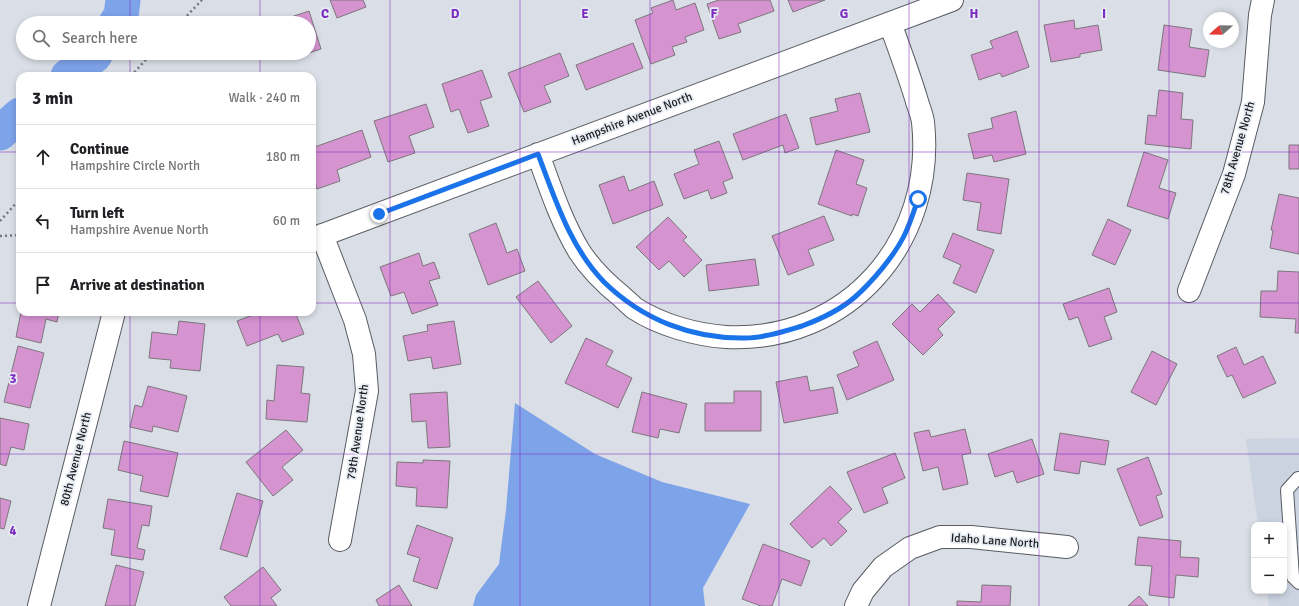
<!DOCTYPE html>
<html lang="en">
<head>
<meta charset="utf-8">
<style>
  :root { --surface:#fff; --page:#f6f6f6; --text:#202124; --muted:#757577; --line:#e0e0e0 }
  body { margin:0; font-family:Signika,sans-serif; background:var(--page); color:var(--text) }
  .controls { position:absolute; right:12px; bottom:12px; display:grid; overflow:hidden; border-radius:8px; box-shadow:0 2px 6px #0003 }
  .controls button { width:36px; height:36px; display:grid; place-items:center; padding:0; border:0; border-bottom:1px solid var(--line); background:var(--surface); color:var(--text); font:20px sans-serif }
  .compass { position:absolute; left:1203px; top:12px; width:36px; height:36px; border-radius:50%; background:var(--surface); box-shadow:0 2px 6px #0003; rotate:250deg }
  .stop { position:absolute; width:12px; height:12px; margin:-9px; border:3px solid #1a73e8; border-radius:50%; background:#fff }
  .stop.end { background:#1a73e8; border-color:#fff; box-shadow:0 1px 4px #0008 }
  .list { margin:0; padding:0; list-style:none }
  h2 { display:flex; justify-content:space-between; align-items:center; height:52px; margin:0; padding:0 16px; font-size:17px }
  h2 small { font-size:13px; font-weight:400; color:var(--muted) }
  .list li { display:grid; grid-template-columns:26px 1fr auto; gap:12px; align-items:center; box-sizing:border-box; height:64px; padding:0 16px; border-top:1px solid var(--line) }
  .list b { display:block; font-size:15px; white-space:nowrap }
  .list p { margin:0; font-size:13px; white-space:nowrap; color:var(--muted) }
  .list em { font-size:13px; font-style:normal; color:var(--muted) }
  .icon { flex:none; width:22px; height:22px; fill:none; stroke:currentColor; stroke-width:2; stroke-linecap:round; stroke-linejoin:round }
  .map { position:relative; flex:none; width:1299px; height:606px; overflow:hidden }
  .search { position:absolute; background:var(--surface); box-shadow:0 2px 6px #0003; left:16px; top:16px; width:300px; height:44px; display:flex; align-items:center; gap:10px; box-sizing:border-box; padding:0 14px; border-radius:22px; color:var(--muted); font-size:15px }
  .panel { position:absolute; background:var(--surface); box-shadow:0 2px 6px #0003; left:16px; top:72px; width:300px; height:244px; border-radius:12px }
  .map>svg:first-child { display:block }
  .built { fill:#cbd3e1 }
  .water { fill:#7da3e9 }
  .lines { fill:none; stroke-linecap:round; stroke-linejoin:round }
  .river { stroke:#7da3e9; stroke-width:35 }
  .building { fill:#d593d0; stroke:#7d777c }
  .service-casing { stroke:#585c62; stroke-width:14 }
  .minor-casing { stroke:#585c62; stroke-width:24 }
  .path { stroke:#75787d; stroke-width:2.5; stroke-dasharray:2 3; stroke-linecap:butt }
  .service { stroke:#fff; stroke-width:12 }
  .minor { stroke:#fff; stroke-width:22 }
  .route { stroke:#1a73e8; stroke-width:5 }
  .grid { fill:none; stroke:#7b2cbf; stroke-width:1; stroke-opacity:0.55 }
  .labels { text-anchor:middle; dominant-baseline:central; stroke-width:3.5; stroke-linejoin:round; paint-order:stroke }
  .street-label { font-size:12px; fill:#1c1d20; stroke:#e7ebf3 }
  .grid-label { font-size:13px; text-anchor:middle; font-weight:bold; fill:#7b2cbf; stroke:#e7ebf3; stroke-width:3.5; stroke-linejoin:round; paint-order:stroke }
</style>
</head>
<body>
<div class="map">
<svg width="1299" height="606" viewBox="0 0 1299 606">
  <rect width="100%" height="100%" fill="#dadee6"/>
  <path class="built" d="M1299 438V606H1269L1267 591H1284V525H1258L1246 439Z"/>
  <path class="water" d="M515 403 595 454 662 482 750 504 703 588 705 606H473L476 595 499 564 506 510Z"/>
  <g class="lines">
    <path class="river" d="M116 23 121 16 123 0
      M68 76 94 56 96 53
      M0 133 20 115"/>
  </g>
  <path class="building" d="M330 0H363L366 7 337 18Z
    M673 0 676 10 695 3 704 30 685 37 687 42 672 47 675 55 651 64 635 20 653 13 651 8Z
    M719 0H770L774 11 738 24 741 32 719 39 707 4Z
    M788 0H825L793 12Z
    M309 11 321 49 309 53V23H273Z
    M1074 20 1075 29 1098 25 1102 50 1080 54V57L1051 62 1044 25Z
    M1164 25 1192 29 1189 47 1209 50 1205 77 1158 70Z
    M1017 31 1029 67 1002 77 1000 73 979 80 971 55 993 48 990 41Z
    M633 43 643 68 586 90 576 65Z
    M260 53H275L261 58Z
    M560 53 569 76 544 86 551 102 524 112 508 73Z
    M482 70 492 97 480 101 489 126 468 133 459 109 451 112 442 84Z
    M1159 90 1183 93 1181 119 1193 120 1191 149 1145 144 1148 115 1156 116Z
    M860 93 870 132 816 145 810 118 838 111 835 99Z
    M426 104 434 127 409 136 415 153 388 162 374 121Z
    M1016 111 1026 154 994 162 992 155 974 159 968 134 993 128 991 118Z
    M786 114 799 148 785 153 783 145 743 160 733 134Z
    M362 130 371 157 337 170 340 181 317 189 312 176V148Z
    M719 141 733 178 723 182 727 193 711 199 708 190 684 199 674 174 699 164 694 150Z
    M1289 145H1299V169H1289Z
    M836 150 864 160 856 184 867 188 858 216 852 214V216L818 204Z
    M1144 152 1168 160 1159 188 1176 193 1168 219 1127 206Z
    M967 173 1009 179 1001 234 977 230 981 203 963 200Z
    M624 176 629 191 654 181 663 205 613 224 599 185Z
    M1279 194 1299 198V254L1270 248 1273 230H1271Z
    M824 216 834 240 808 250 814 265 788 275 772 236Z
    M668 217 687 237 683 240 702 260 684 277 669 261 659 270 636 247Z
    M1108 219 1131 230 1115 265 1092 255Z
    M496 223 507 253 517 249 525 271 488 285 469 234Z
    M953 233 994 250 976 293 953 283 961 265 943 257Z
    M419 253 423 266 434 262 440 278 429 281 438 305 412 314 404 292 391 296 380 267Z
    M755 259 759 285 709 291 706 265Z
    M1278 271 1299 272V333H1295L1296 319 1260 317 1261 291H1277Z
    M538 281 572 326 551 343 516 297Z
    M1109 288 1117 312 1104 317 1112 339 1089 347 1078 317 1069 320 1063 304Z
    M938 294 955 312 938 329 943 335 923 355 892 324 912 304 920 312Z
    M21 312H59L57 322 46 319 41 343 16 337Z
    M260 312H295L304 334 282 342 278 334 247 346 237 321Z
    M179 321 205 324 200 371 170 368 171 360 149 358 152 332 177 335Z
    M454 321 461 364 433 369 431 357 408 361 403 336 428 331 427 325Z
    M586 338 613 351 606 365 632 378 618 408 565 383Z
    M877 341 894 380 847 400 837 375 859 366 853 352Z
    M18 346 44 353 30 408 4 402Z
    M1236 347 1244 365 1263 356 1276 383 1243 398 1232 375 1227 377 1217 356Z
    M1152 351 1177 364 1156 405 1131 392Z
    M277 365 304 367 301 393 310 394 307 422 266 419 267 400 274 401Z
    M807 376 810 391 833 387 838 413 784 423 776 382Z
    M148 386 187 396 178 432 153 426 152 432 130 427 135 405 142 407Z
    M734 391H761V431H705V403H734Z
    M447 392 450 447 428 448 426 421 412 422 410 394Z
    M642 392 687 404 679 433 660 429 658 438 632 432Z
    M0 418 29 424 24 450 11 447 6 466 0 464Z
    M965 429 971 453 962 455 968 484 943 490 938 467 923 471 914 433 929 430 931 437Z
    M286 430 303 450 282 467 293 480 273 496 246 462Z
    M1060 433 1109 441 1105 465 1081 461 1079 474 1054 470Z
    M1032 439 1044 474 1017 483 1013 471 995 477 988 454Z
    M124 441 178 453 168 497 140 491 143 476 118 470Z
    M895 453 905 478 882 488 888 503 864 513 847 472Z
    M1148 457 1162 494 1156 496 1163 517 1140 526 1117 469Z
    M423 460 450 461 447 508 416 506 417 488 396 486 397 462 423 463Z
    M830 486 852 509 838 522 847 531 831 546 824 538 812 548 790 524Z
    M237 493 263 501 247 557 220 549Z
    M0 498 11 501 4 529 0 528Z
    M108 499 152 506 149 526 142 525 137 548 145 550 143 560 111 555 115 530 103 528Z
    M417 525 453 538 437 589 413 581 420 558 407 554Z
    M1138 537 1181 541 1180 557 1199 558 1198 577 1176 575 1174 598 1149 595 1152 566 1135 565Z
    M763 544 810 561 801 586 782 579 772 606H761L742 599Z
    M116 565 144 572 135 606H105Z
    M263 567 281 590 271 598 277 606H231L224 597Z
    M399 585 412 606H379L376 600Z
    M982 585 1011 586 1010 606H957V601L981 602Z
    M1139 596 1148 606H1128Z"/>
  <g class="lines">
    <g class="service-casing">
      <path id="service" d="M1299 479 1298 478 1287 490 1293 577 1299 583"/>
    </g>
    <g class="minor-casing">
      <path id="minor" d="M538 154C550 187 561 221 579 251 590 268 605 283 621 296 625 300 630 304 634 308 660 325 696 335 726 337 848 343 936 241 923 122 922 114 918 106 916 98 908 72 899 48 890 23
        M322 235 355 320 364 354 367 391 340 540
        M312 239 952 0
        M1189 291 1234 174 1253 102 1260 15 1263 0
        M39 606 114 312
        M856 606 863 591 883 567 910 548 940 537H971L1067 547"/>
    </g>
    <path class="path" d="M180 23 202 0
      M131 76 152 53
      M0 221 20 199
      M0 236 20 235"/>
    <use href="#service" class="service"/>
    <use href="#minor" class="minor"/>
  </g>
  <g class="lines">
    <path class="route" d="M379 214 538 154C555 199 570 247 604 282 643 320 692 339 746 338 764 338 785 331 802 326 821 319 840 310 855 297 872 282 894 256 904 236 910 224 914 211 918 199"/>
  </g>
  <path class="grid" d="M130 0V23M260 0V23M390 0V606M520 0V606M650 0V606M779 0V606M909 0V606M1039 0V606M1169 0V606M130 53V76M260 53V76M0 152H20M312 152H1299M0 303H20M312 303H1299M130 312V606M260 312V606M0 454H1299"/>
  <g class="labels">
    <g class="street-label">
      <text transform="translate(632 119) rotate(-21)">Hampshire Avenue North</text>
      <text transform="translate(1238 148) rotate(-74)">78th Avenue North</text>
      <text transform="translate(358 432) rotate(-82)">79th Avenue North</text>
      <text transform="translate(76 459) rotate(-76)">80th Avenue North</text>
      <text transform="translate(995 541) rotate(4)">Idaho Lane North</text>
    </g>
  </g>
  <g class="grid-label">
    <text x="325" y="18">C</text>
    <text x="455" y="18">D</text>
    <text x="585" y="18">E</text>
    <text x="714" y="18">F</text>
    <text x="844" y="18">G</text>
    <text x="974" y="18">H</text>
    <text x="1104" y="18">I</text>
    <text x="13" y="383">3</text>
    <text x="13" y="535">4</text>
  </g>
</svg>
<div class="controls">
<button>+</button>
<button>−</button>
</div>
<svg class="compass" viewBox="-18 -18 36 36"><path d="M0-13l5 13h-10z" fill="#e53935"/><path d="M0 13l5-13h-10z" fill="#757577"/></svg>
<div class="stop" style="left:918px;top:199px"></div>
<div class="stop end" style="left:379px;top:214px"></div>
<div class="search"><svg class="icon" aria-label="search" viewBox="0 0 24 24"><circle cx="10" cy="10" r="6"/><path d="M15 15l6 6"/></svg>Search here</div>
<section class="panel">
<h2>3 min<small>Walk · 240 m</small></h2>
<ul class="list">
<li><svg class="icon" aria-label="ahead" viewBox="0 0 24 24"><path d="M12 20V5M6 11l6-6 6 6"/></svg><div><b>Continue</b><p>Hampshire Circle North</p></div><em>180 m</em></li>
<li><svg class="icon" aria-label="left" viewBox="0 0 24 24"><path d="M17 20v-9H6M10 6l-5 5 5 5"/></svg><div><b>Turn left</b><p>Hampshire Avenue North</p></div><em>60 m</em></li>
<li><svg class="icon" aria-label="arrive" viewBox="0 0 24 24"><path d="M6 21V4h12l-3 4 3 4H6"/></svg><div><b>Arrive at destination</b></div></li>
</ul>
</section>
</div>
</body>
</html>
